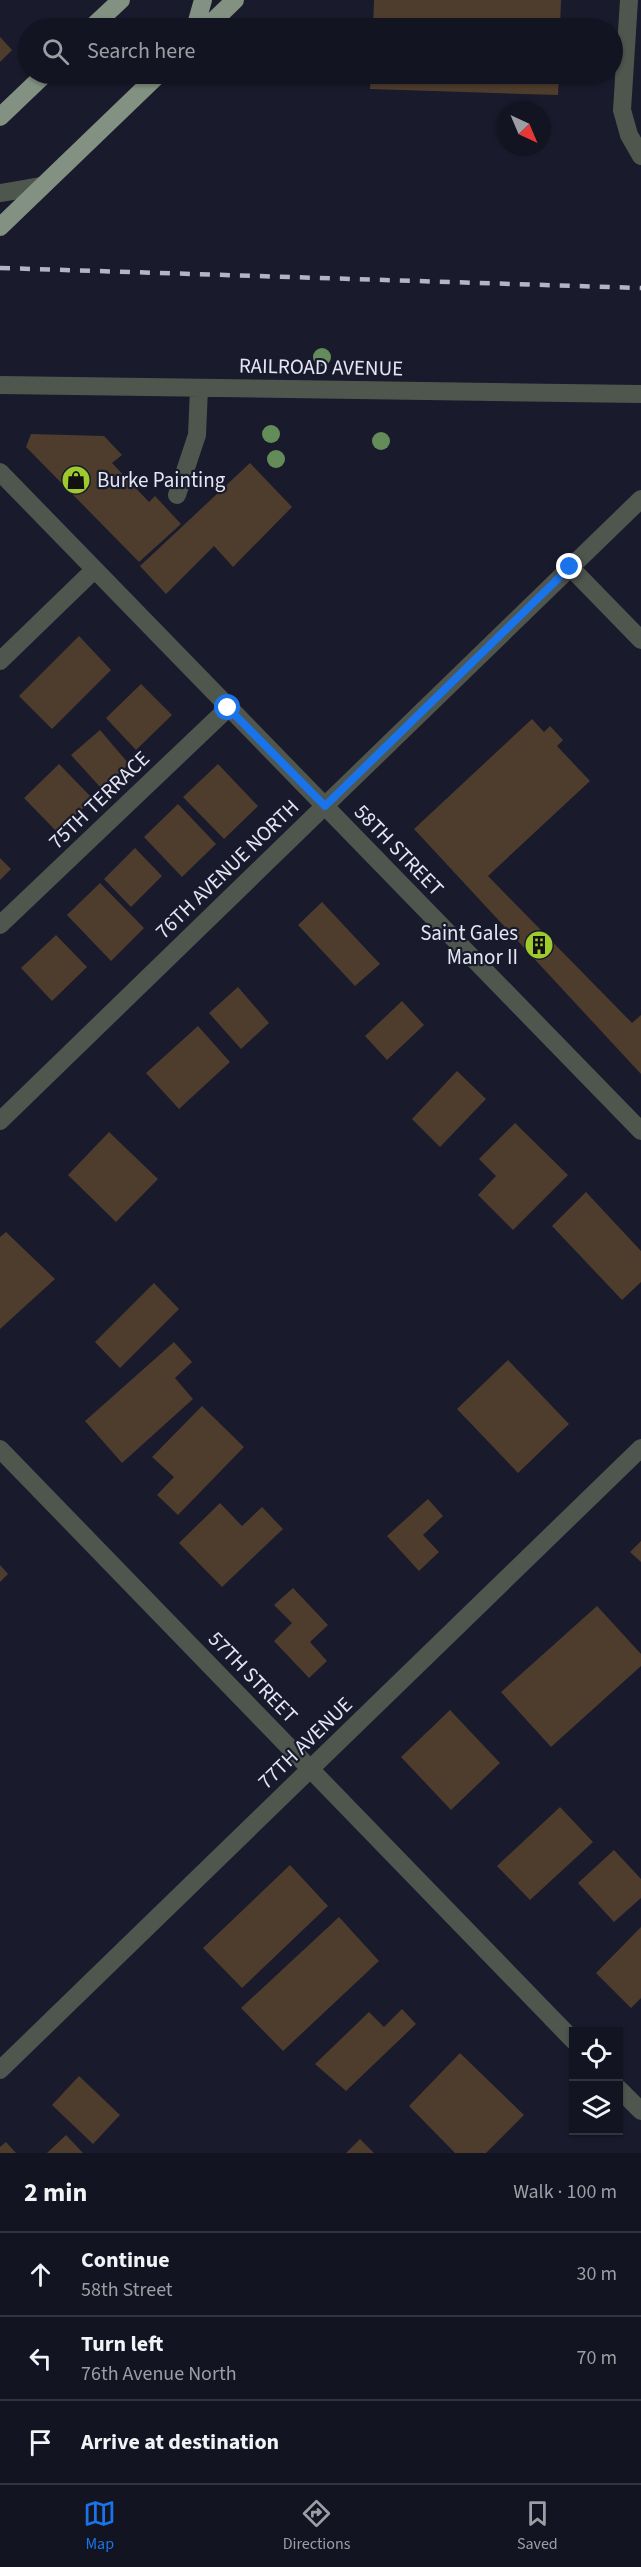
<!DOCTYPE html>
<html lang="en">
<head>
<meta charset="utf-8">
<style>
  :root { --surface:#131421; --page:#20212e; --text:#f1f3f6; --muted:#9d9ea5; --line:#32333f; --accent:#1a73e8 }
  body { margin:0; font-family:"Source Sans 3",sans-serif; background:var(--page); color:var(--text) }
  .controls { position:absolute; right:18px; bottom:18px; display:grid; overflow:hidden; border-radius:0px; box-shadow:0 2px 4px #0004 }
  .controls button { width:54px; height:54px; display:grid; place-items:center; padding:0; border:0; border-bottom:2px solid var(--line); background:var(--surface); color:var(--text); font:30px sans-serif }
  .compass { position:absolute; left:497px; top:102px; width:54px; height:54px; border-radius:50%; background:var(--surface); box-shadow:0 2px 4px #0004; rotate:136deg }
  .stop { position:absolute; width:18px; height:18px; margin:-14px; border:4px solid #1a73e8; border-radius:50%; background:#fff }
  .stop.end { background:#1a73e8; border-color:#fff; box-shadow:0 2px 6px #0008 }
  .list { margin:0; padding:0; list-style:none }
  h2 { display:flex; justify-content:space-between; align-items:center; height:78px; margin:0; padding:0 24px; font-size:26px }
  h2 small { font-size:20px; font-weight:400; color:var(--muted) }
  .list li { display:grid; grid-template-columns:39px 1fr auto; gap:18px; align-items:center; box-sizing:border-box; height:84px; padding:0 24px; border-top:2px solid var(--line) }
  .list b { display:block; font-size:22px; white-space:nowrap }
  .list p { margin:0; font-size:20px; white-space:nowrap; color:var(--muted) }
  .list em { font-size:20px; font-style:normal; color:var(--muted) }
  .icon { flex:none; width:33px; height:33px; fill:none; stroke:currentColor; stroke-width:2; stroke-linecap:round; stroke-linejoin:round }
  .map { position:relative; flex:none; width:641px; height:2153px; overflow:hidden }
  .search { position:absolute; background:var(--surface); box-shadow:0 2px 4px #0004; left:18px; right:18px; top:18px; height:66px; display:flex; align-items:center; gap:15px; box-sizing:border-box; padding:0 21px; border-radius:33px; color:var(--muted); font-size:22px }
  .sheet { height:330px; background:var(--surface) }
  nav { display:flex; justify-content:space-around; align-items:center; box-sizing:border-box; height:84px; border-top:2px solid var(--line); background:var(--surface); font-size:16px; color:var(--muted) }
  nav a { display:grid; justify-items:center; gap:3px }
  nav .on { color:var(--accent) }
  .map>svg:first-child { display:block }
  .building { fill:#4e3d2c }
  .lines { fill:none; stroke-linecap:round; stroke-linejoin:round }
  .minor { stroke:#4f564e; stroke-width:18 }
  .major { stroke:#829181; stroke-width:18 }
  .rail { stroke:#b4b5c4; stroke-width:4.5; stroke-dasharray:10 10; stroke-linecap:butt }
  .tree { fill:#648c59 }
  .route { stroke:#1a73e8; stroke-width:8 }
  .labels { text-anchor:middle; dominant-baseline:central; stroke-width:4.5; stroke-linejoin:round; paint-order:stroke }
  .street-label { font-size:21px; fill:#e5e6f4; stroke:#191a2c }
  .poi-label { font-size:21px; fill:#e5e6f4; stroke:#191a2c; text-anchor:start }
</style>
</head>
<body>
<div class="map">
<svg width="641" height="2153" viewBox="0 0 641 2153">
  <rect width="100%" height="100%" fill="#191a2c"/>
  <path class="building" d="M374 0H561L560 28H373Z
    M0 37 12 50 0 62Z
    M371 74H559L558 95 370 89Z
    M31 434 104 436 122 455 112 463 149 502 155 496 181 524 139 562 26 447Z
    M250 463 292 507 233 567 214 546 166 594 140 566Z
    M79 636 111 670 52 729 19 696Z
    M141 684 172 715 136 750 106 718Z
    M532 719 544 732 550 726 563 740 557 746 590 781 488 876 632 1023 641 1015V1074L414 829Z
    M100 730 129 764 102 789 71 755Z
    M59 764 93 799 57 832 24 798Z
    M218 764 258 806 224 839 183 797Z
    M178 804 216 844 182 877 144 837Z
    M135 848 162 876 131 907 104 879Z
    M0 858 11 869 0 880Z
    M100 883 144 928 111 961 67 915Z
    M322 902 380 964 355 986 298 925Z
    M56 935 87 967 52 1001 21 968Z
    M238 987 269 1023 241 1049 209 1013Z
    M402 1001 424 1025 387 1060 365 1036Z
    M198 1026 230 1062 179 1109 146 1073Z
    M457 1071 486 1099 440 1147 412 1119Z
    M515 1123 568 1175 513 1230 478 1195 496 1176 479 1159Z
    M109 1132 158 1179 116 1222 68 1175Z
    M586 1192 641 1251V1282L622 1300 552 1226Z
    M6 1232 55 1279 0 1329V1237Z
    M154 1283 179 1309 120 1368 95 1342Z
    M174 1342 192 1362 175 1378 193 1399 122 1463 85 1421Z
    M508 1360 569 1424 518 1473 457 1409Z
    M202 1406 244 1447 178 1515 157 1495 174 1477 152 1457Z
    M428 1499 443 1516 423 1535 439 1552 419 1571 387 1536Z
    M220 1503 242 1526 262 1507 283 1529 222 1587 179 1543Z
    M641 1541V1562L630 1552Z
    M0 1565 8 1574 0 1582Z
    M293 1588 328 1625 310 1642 327 1661 309 1678 274 1641 292 1623 274 1605Z
    M597 1606 641 1654V1666L551 1747 501 1692Z
    M450 1710 500 1763 451 1810 401 1757Z
    M560 1807 593 1842 530 1900 497 1866Z
    M614 1850 641 1879V1898L614 1922 578 1883Z
    M290 1865 328 1906 242 1988 203 1948Z
    M339 1917 379 1961 283 2051 241 2008Z
    M641 1927V1998L631 2008 596 1973Z
    M402 2009 416 2024 346 2091 315 2064 369 2012 384 2027Z
    M460 2053 524 2115 486 2153H455L409 2106Z
    M79 2076 120 2115 93 2144 52 2105Z
    M66 2135 83 2153H47Z
    M360 2139 374 2153H346Z
    M6 2142 16 2153H0V2147Z"/>
  <g class="lines">
    <path class="minor" d="M629 0 622 110 629 135 641 156
      M0 193 42 186
      M0 385 641 394
      M0 472 641 1131
      M177 495 197 435 199 388
      M570 567 641 640
      M0 661 94 570
      M0 925 228 708
      M0 1121 641 499
      M0 1449 574 2041
      M0 2070 641 1448
      M618 2088 641 2111"/>
    <path class="major" d="M91 28 121 0
      M195 28 203 0
      M206 28 235 0
      M0 117 45 74
      M0 227 159 74"/>
    <path class="rail" d="M0 268 641 288"/>
  </g>
  <g class="tree">
    <circle cx="322" cy="357" r="9"/>
    <circle cx="271" cy="434" r="9"/>
    <circle cx="381" cy="441" r="9"/>
    <circle cx="276" cy="459" r="9"/>
  </g>
  <g class="lines">
    <path class="route" d="M228 708 325 806 570 567"/>
  </g>
  <defs>
    <g id="shop-disc" transform="scale(1.5)"><circle r="9.5" fill="#9eca2e" stroke="#191a2c"/><path d="M-5-2.5h2.3a2.7 3.5 0 0 1 5.4 0H5L5.5 6h-11ZM-1.5-2.5h3a1.5 2.3 0 0 0-3 0Z" fill="#111"/></g>
    <g id="building-disc" transform="scale(1.5)"><circle r="9.5" fill="#9eca2e" stroke="#191a2c"/><path d="M-4-6H4V6H1V3H-1V6H-4ZM-2.5-4.3h1.7v1.8h-1.7ZM.8-4.3h1.7v1.8H.8ZM-2.5-1h1.7V.8h-1.7ZM.8-1h1.7V.8H.8Z" fill="#111"/></g>
  </defs>
  <g fill-rule="evenodd">
    <use href="#shop-disc" x="76" y="480"/>
    <use href="#building-disc" x="539" y="945"/>
  </g>
  <g class="labels">
    <g class="street-label">
      <text transform="translate(321 367) rotate(1)">RAILROAD AVENUE</text>
      <text transform="translate(99 800) rotate(-44)">75TH TERRACE</text>
      <text transform="translate(399 850) rotate(46)">58TH STREET</text>
      <text transform="translate(227 869) rotate(-44)">76TH AVENUE NORTH</text>
      <text transform="translate(253 1677) rotate(46)">57TH STREET</text>
      <text transform="translate(305 1743) rotate(-44)">77TH AVENUE</text>
    </g>
    <g class="poi-label">
      <text x="97" y="480">Burke Painting</text>
      <text x="518" y="933" text-anchor="end">Saint Gales<tspan x="518" dy="24">Manor II</tspan></text>
    </g>
  </g>
</svg>
<div class="controls">
<button><svg class="icon" aria-label="locate" viewBox="0 0 24 24"><circle cx="12" cy="12" r="6"/><path d="M12 2v4M12 18v4M2 12h4M18 12h4"/></svg></button>
<button><svg class="icon" aria-label="layers" viewBox="0 0 24 24"><path d="M12 4l9 5-9 5-9-5zM3 14l9 5 9-5"/></svg></button>
</div>
<svg class="compass" viewBox="-18 -18 36 36"><path d="M0-13l5 13h-10z" fill="#e53935"/><path d="M0 13l5-13h-10z" fill="#9d9ea5"/></svg>
<div class="stop" style="left:228px;top:708px"></div>
<div class="stop end" style="left:570px;top:567px"></div>
<div class="search"><svg class="icon" aria-label="search" viewBox="0 0 24 24"><circle cx="10" cy="10" r="6"/><path d="M15 15l6 6"/></svg>Search here</div>
</div>
<section class="sheet">
<h2>2 min<small>Walk · 100 m</small></h2>
<ul class="list">
<li><svg class="icon" aria-label="ahead" viewBox="0 0 24 24"><path d="M12 20V5M6 11l6-6 6 6"/></svg><div><b>Continue</b><p>58th Street</p></div><em>30 m</em></li>
<li><svg class="icon" aria-label="left" viewBox="0 0 24 24"><path d="M17 20v-9H6M10 6l-5 5 5 5"/></svg><div><b>Turn left</b><p>76th Avenue North</p></div><em>70 m</em></li>
<li><svg class="icon" aria-label="arrive" viewBox="0 0 24 24"><path d="M6 21V4h12l-3 4 3 4H6"/></svg><div><b>Arrive at destination</b></div></li>
</ul>
</section>
<nav>
<a class="on"><svg class="icon" aria-label="map" viewBox="0 0 24 24"><path d="M3 6l6-2 6 2 6-2v14l-6 2-6-2-6 2zM9 4v14M15 6v14"/></svg>Map</a>
<a><svg class="icon" aria-label="directions" viewBox="0 0 24 24"><path d="M12 3l9 9-9 9-9-9zM9 14v-3h6M13 9l2 2-2 2"/></svg>Directions</a>
<a><svg class="icon" aria-label="saved" viewBox="0 0 24 24"><path d="M7 4h10v16l-5-4-5 4z"/></svg>Saved</a>
</nav>
</body>
</html>
